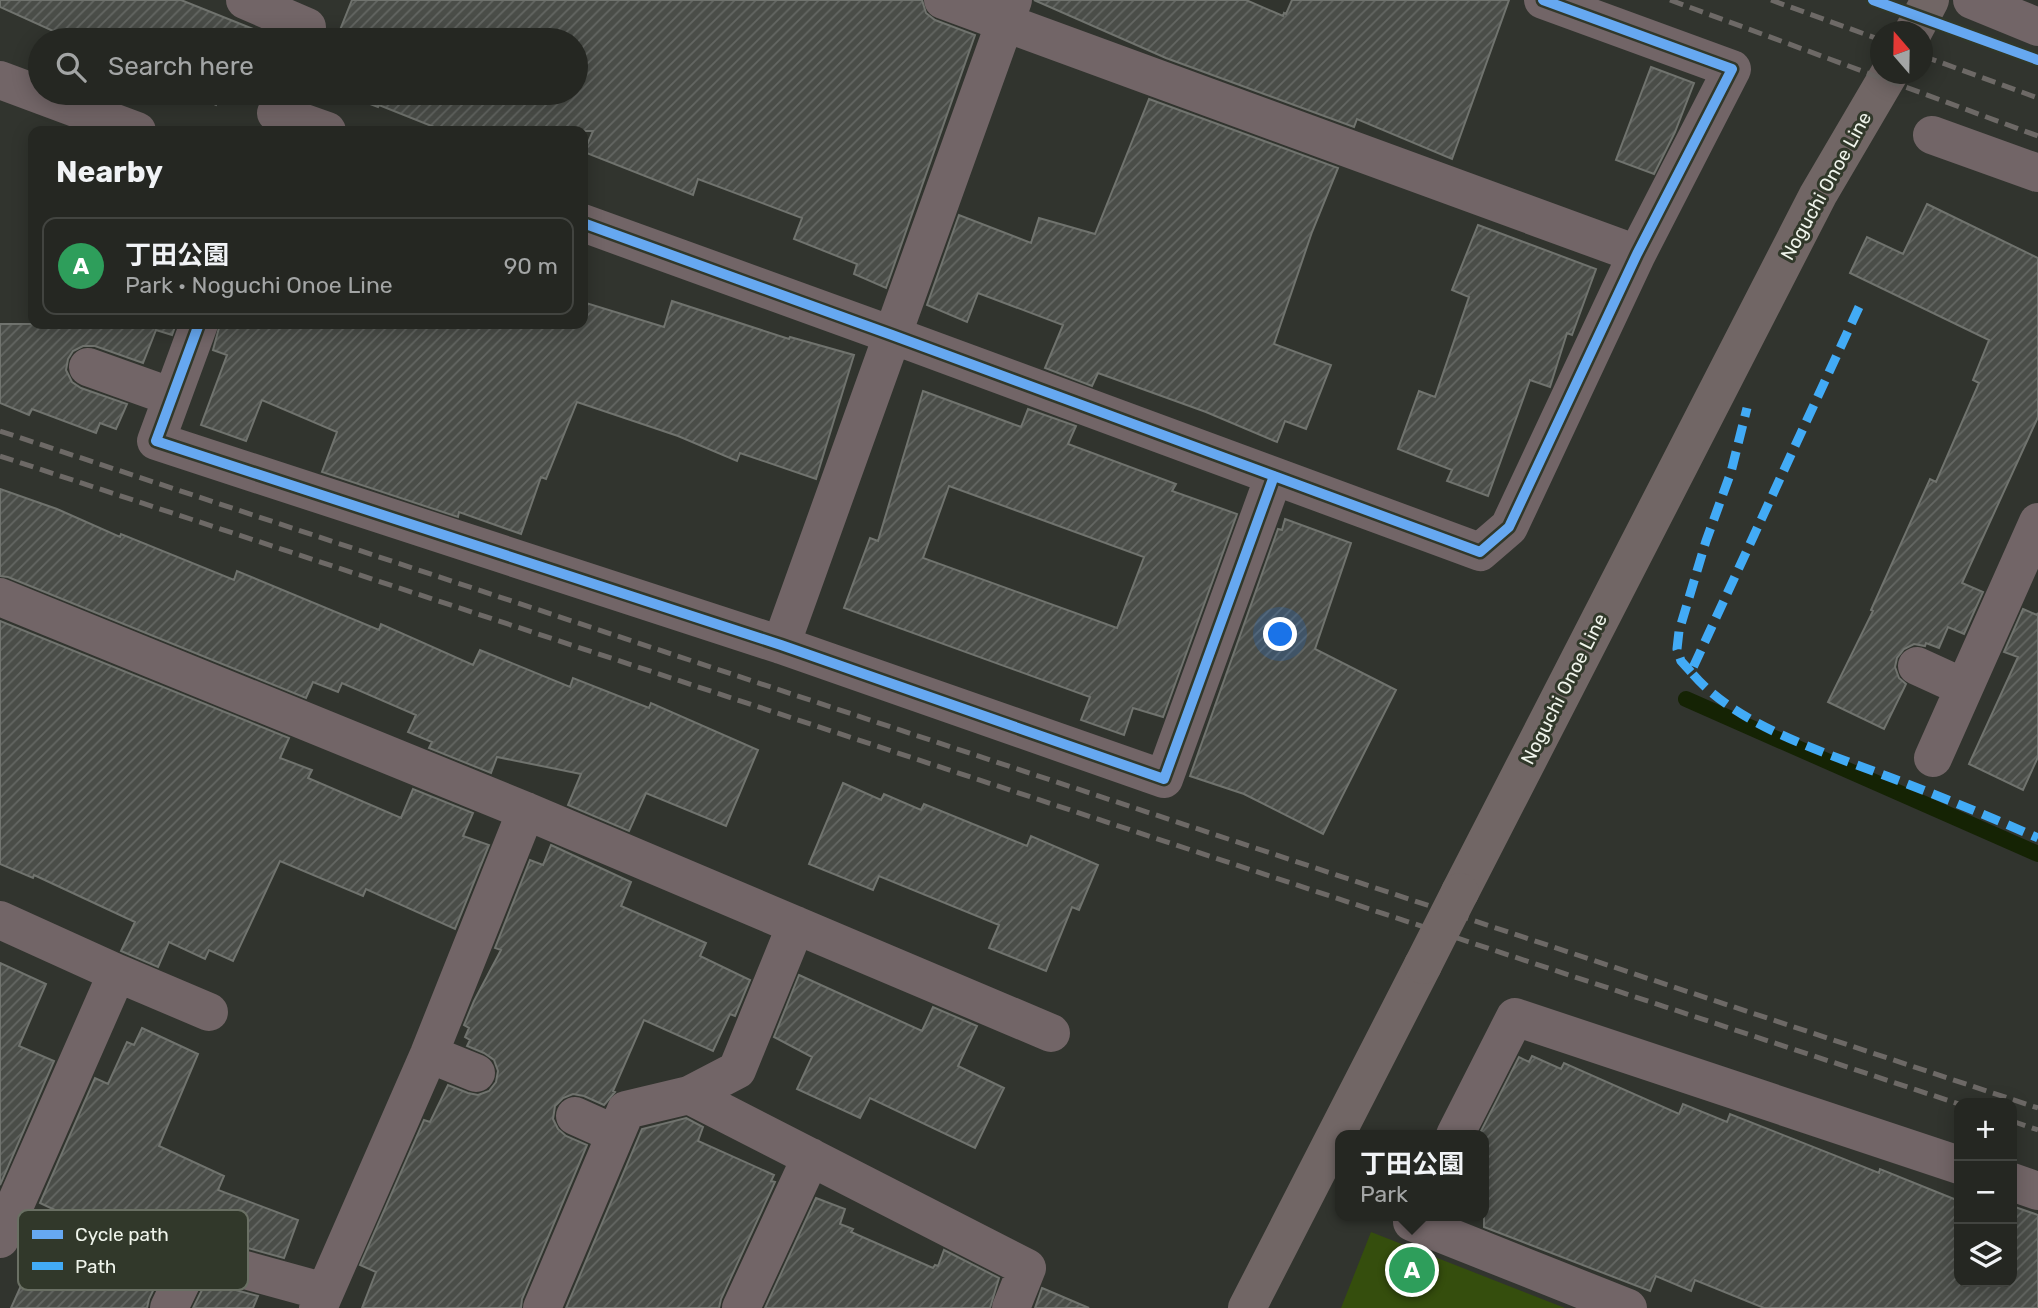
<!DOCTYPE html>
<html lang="en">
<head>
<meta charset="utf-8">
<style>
  :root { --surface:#252722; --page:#2d2f2a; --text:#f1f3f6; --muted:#a3a5a5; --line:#424440; --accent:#acb1a9 }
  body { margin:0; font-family:Rubik,"Noto Sans JP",sans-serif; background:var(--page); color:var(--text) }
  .controls { position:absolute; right:21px; bottom:21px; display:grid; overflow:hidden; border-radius:14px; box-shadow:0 4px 18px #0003 }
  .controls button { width:63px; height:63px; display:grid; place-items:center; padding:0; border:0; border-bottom:2px solid var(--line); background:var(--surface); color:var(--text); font:35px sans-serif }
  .compass { position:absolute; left:1870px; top:21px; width:63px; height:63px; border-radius:50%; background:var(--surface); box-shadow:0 4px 18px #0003; rotate:340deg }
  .you { position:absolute; left:1281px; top:635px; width:24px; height:24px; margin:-18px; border:5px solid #fff; border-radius:50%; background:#1a73e8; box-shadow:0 0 0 10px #1a73e833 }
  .badge { display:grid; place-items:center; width:46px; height:46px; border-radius:50%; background:var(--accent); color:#fff; font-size:23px; font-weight:700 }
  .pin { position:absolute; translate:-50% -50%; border:4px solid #fff; box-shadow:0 2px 7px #0006 }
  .popup { position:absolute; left:1335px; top:1130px; width:154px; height:91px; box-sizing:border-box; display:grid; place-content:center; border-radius:14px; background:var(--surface); filter:drop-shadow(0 2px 5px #0005); font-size:23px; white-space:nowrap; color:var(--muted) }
  .popup b { font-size:26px; color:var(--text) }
  .popup::after { content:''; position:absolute; left:50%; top:100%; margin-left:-14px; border:14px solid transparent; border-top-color:var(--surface) }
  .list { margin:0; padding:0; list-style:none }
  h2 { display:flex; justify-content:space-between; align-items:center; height:91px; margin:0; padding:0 28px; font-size:30px }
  h2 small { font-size:23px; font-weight:400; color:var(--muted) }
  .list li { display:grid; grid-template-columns:46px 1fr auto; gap:21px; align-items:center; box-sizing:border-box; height:98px; margin:0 14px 14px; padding:0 14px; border:2px solid var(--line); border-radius:14px }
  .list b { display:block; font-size:26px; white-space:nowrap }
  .list p { margin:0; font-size:23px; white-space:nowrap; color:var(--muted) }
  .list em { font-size:23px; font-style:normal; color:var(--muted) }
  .icon { flex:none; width:38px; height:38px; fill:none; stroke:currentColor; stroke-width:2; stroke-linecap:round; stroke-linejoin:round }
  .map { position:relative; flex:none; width:2038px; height:1308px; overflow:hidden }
  .search { position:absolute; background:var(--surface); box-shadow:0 4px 18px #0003; left:28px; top:28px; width:560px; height:77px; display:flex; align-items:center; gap:18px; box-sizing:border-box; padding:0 24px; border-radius:38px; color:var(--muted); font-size:26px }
  .panel { position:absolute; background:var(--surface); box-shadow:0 4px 18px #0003; left:28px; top:126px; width:560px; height:203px; border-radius:14px }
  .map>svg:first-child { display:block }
  .park { fill:#354e0d }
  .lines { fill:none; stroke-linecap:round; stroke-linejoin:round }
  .stream { stroke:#152304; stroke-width:16 }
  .building { fill:url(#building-hatch); stroke:#70736e; stroke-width:2; fill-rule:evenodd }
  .minor { stroke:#726567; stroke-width:38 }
  .major { stroke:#716665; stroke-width:38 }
  .rail { stroke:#6d6966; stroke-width:5; stroke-dasharray:14 7; stroke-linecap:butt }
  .major-bridge { stroke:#716665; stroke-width:38 }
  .quiet { stroke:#42abf6; stroke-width:9; stroke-dasharray:18 9; stroke-linecap:butt }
  .cycleway-casing { stroke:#31382a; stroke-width:15 }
  .cycleway { stroke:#66a8f1; stroke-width:10 }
  .labels { text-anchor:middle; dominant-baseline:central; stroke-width:6; stroke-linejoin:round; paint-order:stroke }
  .street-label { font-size:19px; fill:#eff4eb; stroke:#31382a }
  .key { fill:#31382a; stroke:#6a7064; stroke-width:2 }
  .key-label { font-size:19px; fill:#eff4eb }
</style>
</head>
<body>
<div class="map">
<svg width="2038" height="1308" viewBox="0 0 2038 1308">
  <defs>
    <pattern id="building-hatch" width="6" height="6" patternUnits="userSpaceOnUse" patternTransform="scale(1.75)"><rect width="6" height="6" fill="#4a4d48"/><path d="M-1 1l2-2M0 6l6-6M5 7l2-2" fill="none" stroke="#646763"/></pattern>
  </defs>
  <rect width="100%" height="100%" fill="#31342e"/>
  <path class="park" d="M1371 1232 1565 1308H1341Z"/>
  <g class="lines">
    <path class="stream" d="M1686 699 2038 854"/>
  </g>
  <path class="building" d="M0 0H181L258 31 254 40H73L0 7Z
    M352 0H922L926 13 935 20 975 35 886 288 854 274 857 264 794 239 802 218 698 179 693 195 584 152 593 131H444L379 105 378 107 341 93H576V40H336Z
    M1034 0H1246L1283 16 1284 13 1286 14 1292 0H1509L1452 159 1357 119 1354 127 1166 58Z
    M1651 67 1694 83 1675 132 1654 174 1616 160Z
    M189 93H232L230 100 219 96 216 105Z
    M1149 99 1338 168 1312 232 1274 344 1331 365 1306 429 1285 421 1277 442 1206 412 1098 373 1092 386 1045 368 1063 325 978 293 967 322 927 305 959 215 1031 243 1039 218 1095 234Z
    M1927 204 2038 258V417L1962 583 1983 592 1964 634 1948 627 1939 648 1926 643 1925 646 1914 644 1904 649 1897 658 1895 667 1899 678 1906 684 1884 729 1828 702 1873 611 1871 610 1930 479 1936 482 1979 383 1973 380 1989 340 1850 273 1867 237 1903 254Z
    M1478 225 1596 269 1572 335 1567 333 1550 387 1530 380 1488 496 1447 481 1452 470 1398 449 1419 391 1435 397 1469 297 1452 290Z
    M672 301 789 339 790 337 854 355 816 479 740 453 737 461 678 436 577 402 546 479 541 477 521 534 459 512 458 517 322 472 337 432 262 400 246 441 201 425 227 355 213 350 220 324H583V302L664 327Z
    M0 324H176L172 335 156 330 143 363 95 346H83L73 351 68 359 66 370 72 382 81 388 127 404 116 429 100 423 96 433 32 409 29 415 0 403Z
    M923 391 1021 427 1028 409 1076 426 1068 444 1176 484 1172 491 1237 514 1163 717 1133 708 1124 735 1081 720 1090 697 844 608 870 538 878 541ZM949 486 1144 557 1117 628 923 558Z
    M0 489 57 509 120 537 121 534 234 580 237 571 379 630 381 624 473 665 480 650 570 687 573 678 649 708 651 703 758 750 726 826 646 793 629 831 568 805 581 774 497 757 491 773 429 748 432 742 408 732 416 715 342 683 338 692 313 682 306 698 8 577 0 576Z
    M1285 519 1351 543 1315 649 1396 690 1323 834 1244 794 1190 776 1278 529 1282 530Z
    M2023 609 2037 615 2038 613V757L2023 790 1969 764 2018 657 2004 652Z
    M0 621 289 738 280 758 312 770 308 778 401 818 413 789 473 813 463 836 489 845 455 929 366 889 363 896 280 861 233 961 209 950 205 959 169 942 158 967 121 951 135 922 34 875 33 878 0 864Z
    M843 783 881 800 884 794 921 810 924 804 1027 846 1031 836 1098 865 1079 910 1072 907 1046 971 989 948 999 925 879 876 873 890 809 864Z
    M551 845 631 882 621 906 706 943 700 956 750 980 735 1016 730 1014 713 1051 644 1020 613 1091 615 1092 604 1105 584 1096 573 1094 563 1098 555 1106 553 1119 558 1129 566 1136 587 1145 522 1299 521 1308H362L376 1272 360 1265 424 1120 430 1122 448 1085 468 1093 478 1095 489 1091 496 1082 498 1071 494 1060 484 1053 467 1046 470 1040 465 1037 469 1028 464 1025 474 1001 501 950 495 948 530 860 543 865Z
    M0 963 46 984 19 1046 54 1061 0 1185Z
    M799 975 922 1031 933 1007 977 1026 958 1066 1004 1088 975 1148 870 1098 860 1118 797 1089 812 1057 774 1037Z
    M142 1028 198 1054 159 1146 224 1176 218 1190 298 1220 284 1258 200 1235 190 1234 181 1238 174 1247 149 1299 147 1308H11L55 1210 40 1203 95 1078 108 1084 127 1042 134 1045Z
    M1532 1056 1561 1069 1564 1063 1679 1114 1683 1104 1727 1122 1730 1114 1879 1173 1880 1169 1959 1201V1282H2012V1206L2038 1215V1308H1764L1695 1280 1691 1291 1656 1276 1650 1291 1484 1227V1135H1479L1519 1057 1529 1062Z
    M686 1118 703 1127 698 1141 774 1175 771 1181 775 1182 721 1299 719 1308H566L642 1129Z
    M816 1198 845 1209 840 1224 853 1229 851 1232 933 1268 935 1265 938 1266 944 1250 999 1278 990 1308H765Z
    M206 1282 258 1296 253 1308H193Z
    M1042 1288 1089 1308H1035Z"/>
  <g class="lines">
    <path class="minor" d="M245 0 307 27
      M943 0 1637 254
      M1972 0 2038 27
      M0 80 137 131
      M276 113 327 131
      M1932 135 2038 173
      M583 223 892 335 1480 552 1509 527 1637 254 1732 69 1543 0
      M199 324 156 441 781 645 1164 779 1274 476
      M88 367 172 397
      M0 597 526 811 1051 1033
      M781 645 1013 0
      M1917 666 1963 687
      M1933 758 2038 522
      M0 920 117 973 0 1239
      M117 973 209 1012
      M429 1054 476 1073
      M689 1095 1027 1268 1011 1308
      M575 1116 615 1134
      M1455 1135 1515 1017 1959 1165
      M2012 1182 2038 1191
      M1415 1216 1412 1222 1628 1308
      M169 1308 194 1256 325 1292
      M318 1308 429 1054 526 811
      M542 1308 626 1110 689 1095 737 1070 796 925
      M741 1308 811 1157"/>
    <path class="major" d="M1913 32 1930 0
      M1460 892 1818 195 1889 74
      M1247 1308 1423 965"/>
    <path class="rail" d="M1670 0 2038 136
      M1771 0 1881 40
      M1923 56 2038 98
      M0 431 2038 1108
      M0 456 1959 1104
      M2012 1121 2038 1130"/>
    <path class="major-bridge" d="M1423 965 1460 892"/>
    <path class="quiet" d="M1859 307 1691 672C1736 726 1824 752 1889 777 1939 796 1989 816 2038 838
      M1691 672 1681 661 1677 649 1679 631 1706 541 1731 472 1747 408"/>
    <g class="cycleway-casing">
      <path id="cycleway" d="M1873 0 2038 60
        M583 223 892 335 1480 552 1509 527 1637 254 1732 69 1543 0
        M199 324 156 441 781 645 1164 779 1274 476"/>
    </g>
    <use href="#cycleway" class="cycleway"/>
  </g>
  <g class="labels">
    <g class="street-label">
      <text transform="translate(1826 186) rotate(-61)">Noguchi Onoe Line</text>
      <text transform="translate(1564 689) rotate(-63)">Noguchi Onoe Line</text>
    </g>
  </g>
  <rect x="18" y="1210" width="230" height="80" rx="10" class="key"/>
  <rect x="32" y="1230" width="31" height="9" fill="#66a8f1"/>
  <rect x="32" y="1262" width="31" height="8" fill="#42abf6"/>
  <g class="key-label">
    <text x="75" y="1241">Cycle path</text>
    <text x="75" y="1273">Path</text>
  </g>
</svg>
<div class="controls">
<button>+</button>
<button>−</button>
<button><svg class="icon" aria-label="layers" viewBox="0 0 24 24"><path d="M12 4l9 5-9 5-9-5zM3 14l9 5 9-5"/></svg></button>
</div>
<svg class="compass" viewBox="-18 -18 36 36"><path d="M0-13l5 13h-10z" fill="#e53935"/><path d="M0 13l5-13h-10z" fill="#a3a5a5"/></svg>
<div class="you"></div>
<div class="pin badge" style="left:1412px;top:1270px;background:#2e9e5b">A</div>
<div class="popup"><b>丁田公園</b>Park</div>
<div class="search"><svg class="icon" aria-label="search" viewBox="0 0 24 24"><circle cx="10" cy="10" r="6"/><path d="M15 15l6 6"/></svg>Search here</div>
<section class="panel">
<h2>Nearby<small></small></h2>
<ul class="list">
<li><span class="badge" style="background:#2e9e5b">A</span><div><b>丁田公園</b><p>Park · Noguchi Onoe Line</p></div><em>90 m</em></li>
</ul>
</section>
</div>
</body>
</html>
